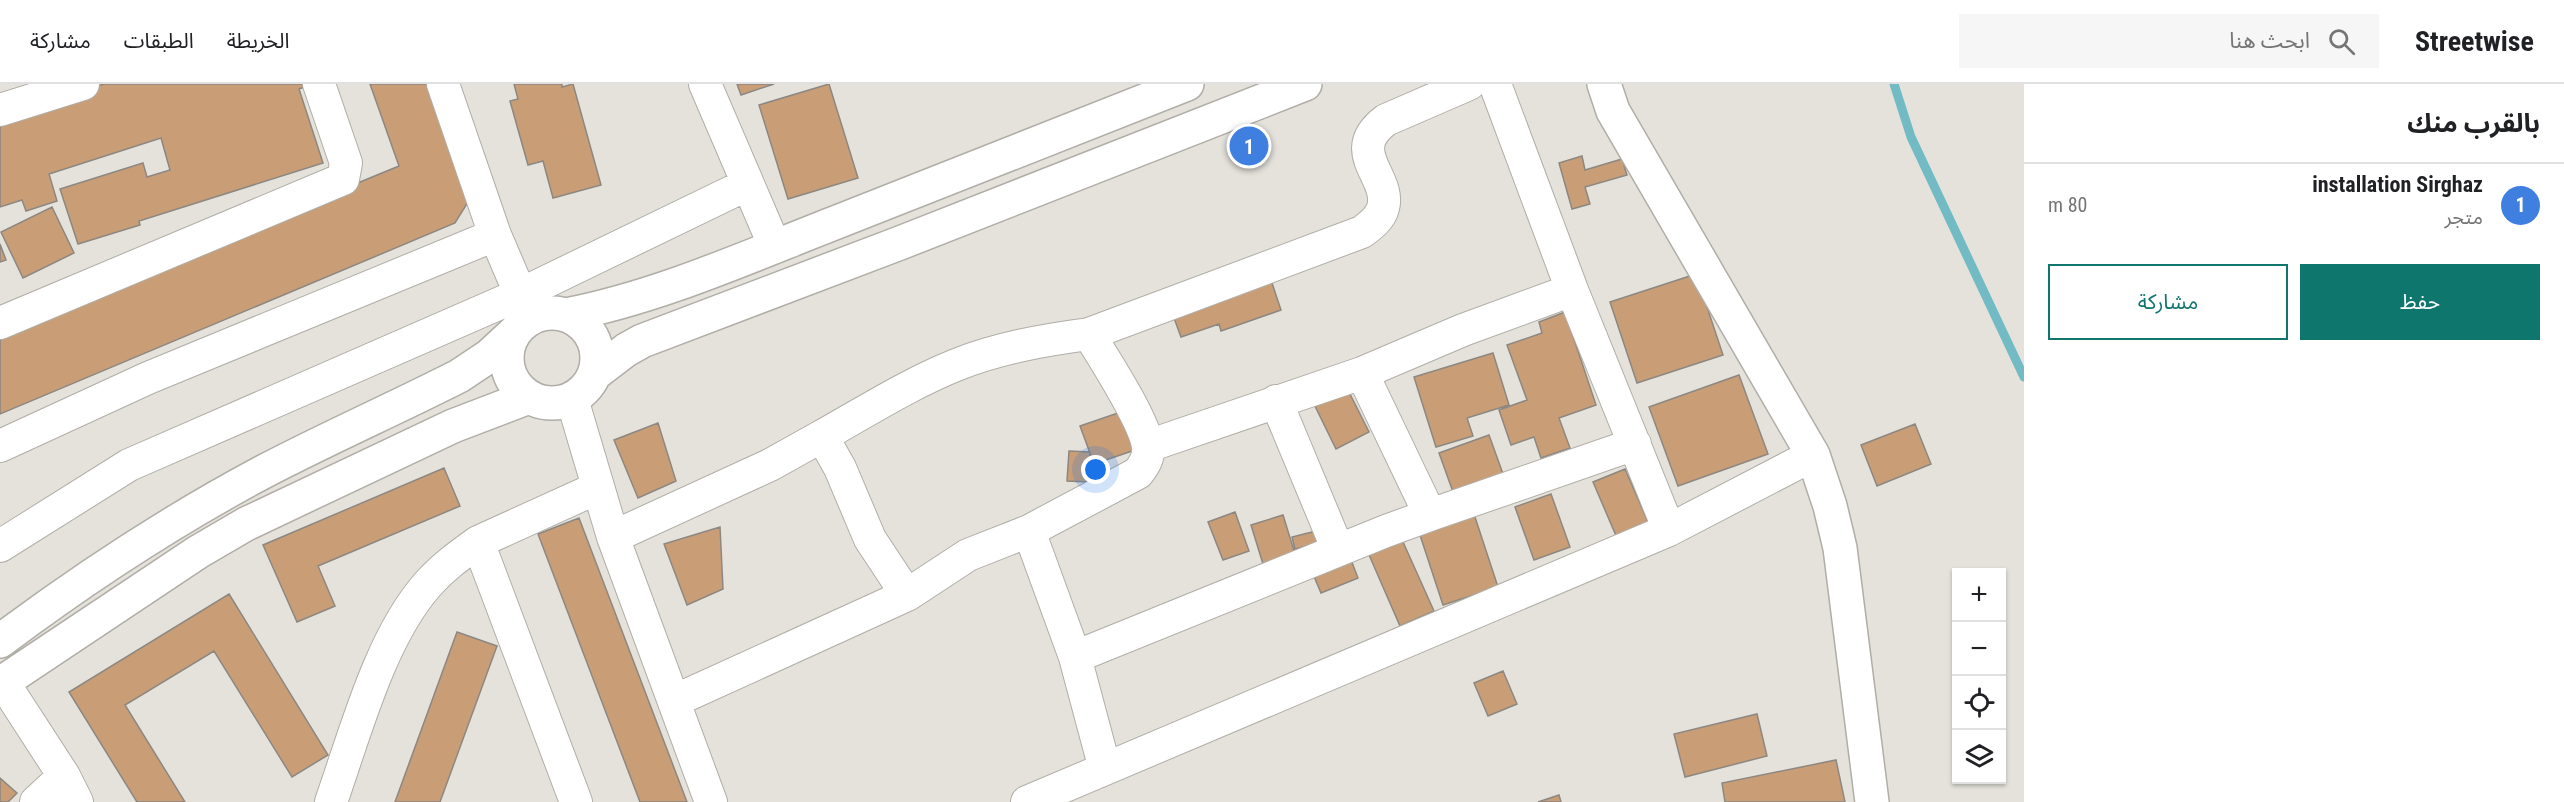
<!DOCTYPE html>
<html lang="ar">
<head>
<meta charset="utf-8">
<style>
  :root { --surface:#fff; --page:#f6f6f6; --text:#202124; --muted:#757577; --line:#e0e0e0; --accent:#0f766e }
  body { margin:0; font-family:"Roboto Condensed","Noto Sans Arabic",sans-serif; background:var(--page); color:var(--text); direction:rtl }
  .controls { position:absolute; right:18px; bottom:18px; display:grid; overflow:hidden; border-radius:0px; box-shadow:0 2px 4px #0004 }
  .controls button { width:54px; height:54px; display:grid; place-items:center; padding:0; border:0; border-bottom:2px solid var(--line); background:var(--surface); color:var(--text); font:30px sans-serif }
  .you { position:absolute; left:1096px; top:386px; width:21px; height:21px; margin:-15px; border:4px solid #fff; border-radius:50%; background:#1a73e8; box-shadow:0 0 0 9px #1a73e833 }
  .badge { display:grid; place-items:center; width:39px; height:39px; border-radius:50%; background:var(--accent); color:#fff; font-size:20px; font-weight:700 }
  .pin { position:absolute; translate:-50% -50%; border:3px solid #fff; box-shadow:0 2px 6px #0006 }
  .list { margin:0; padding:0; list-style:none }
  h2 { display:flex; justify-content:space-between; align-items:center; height:78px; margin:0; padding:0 24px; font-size:26px }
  h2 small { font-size:20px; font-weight:400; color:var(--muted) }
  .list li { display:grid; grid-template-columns:39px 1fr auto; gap:18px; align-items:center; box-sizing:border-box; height:84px; padding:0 24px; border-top:2px solid var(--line) }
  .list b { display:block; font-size:22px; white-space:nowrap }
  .list p { margin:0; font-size:20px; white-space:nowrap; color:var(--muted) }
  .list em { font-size:20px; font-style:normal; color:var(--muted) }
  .actions { display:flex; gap:12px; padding:18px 24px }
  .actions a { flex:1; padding:14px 0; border:2px solid var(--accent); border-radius:0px; text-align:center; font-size:21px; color:var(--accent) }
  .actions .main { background:var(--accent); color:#fff }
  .icon { flex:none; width:33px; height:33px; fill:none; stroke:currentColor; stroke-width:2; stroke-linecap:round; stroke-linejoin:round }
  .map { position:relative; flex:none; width:2024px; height:718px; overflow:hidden; direction:ltr }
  header { display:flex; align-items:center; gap:36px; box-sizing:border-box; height:84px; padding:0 30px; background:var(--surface); border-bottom:2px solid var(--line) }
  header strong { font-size:28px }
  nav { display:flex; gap:33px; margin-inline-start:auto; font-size:21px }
  .search { width:420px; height:54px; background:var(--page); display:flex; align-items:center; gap:15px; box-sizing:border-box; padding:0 21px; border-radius:0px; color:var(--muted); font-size:22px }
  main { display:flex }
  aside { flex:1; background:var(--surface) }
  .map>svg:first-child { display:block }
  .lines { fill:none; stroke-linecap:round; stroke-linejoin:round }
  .stream { stroke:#72bbc5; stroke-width:9 }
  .building { fill:#c99e77; stroke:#8d8782; stroke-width:1.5 }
  .street-casing { stroke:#b0aea7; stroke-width:34 }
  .secondary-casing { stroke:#b0aea7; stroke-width:36 }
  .highway-casing { stroke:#b0aea7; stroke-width:36 }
  .street { stroke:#fff; stroke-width:32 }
  .secondary { stroke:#fff; stroke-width:33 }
  .highway { stroke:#fff; stroke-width:33 }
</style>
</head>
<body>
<header>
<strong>Streetwise</strong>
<div class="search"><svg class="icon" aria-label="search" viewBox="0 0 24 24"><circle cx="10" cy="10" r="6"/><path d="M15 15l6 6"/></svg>ابحث هنا</div>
<nav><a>الخريطة</a><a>الطبقات</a><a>مشاركة</a></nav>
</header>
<main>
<aside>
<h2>بالقرب منك<small></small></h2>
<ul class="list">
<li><span class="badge" style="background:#3f7fe0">1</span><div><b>installation Sirghaz</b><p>متجر</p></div><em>80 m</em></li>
</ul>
<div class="actions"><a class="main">حفظ</a><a>مشاركة</a></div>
</aside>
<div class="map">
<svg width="2024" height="718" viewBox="0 0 2024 718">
  <rect width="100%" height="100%" fill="#e4e2db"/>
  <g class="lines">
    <path class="stream" d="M1894 0 1911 53 2024 293"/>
  </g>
  <path class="building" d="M104 0H313L299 5 323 79 139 137 140 141 78 160 60 105 143 79 147 93 170 86 161 54 49 90 57 117 26 127 22 116 0 123V33Z
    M370 0H433L473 110 455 139 0 330V246L399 82Z
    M514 0H562V3L573 0 601 101 553 114 543 77 528 81 510 17 518 15Z
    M737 0H774L741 11Z
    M829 0 858 94 788 115 759 21Z
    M1582 72 1585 86 1622 75 1627 91 1585 103 1590 120 1572 125 1559 79Z
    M52 123 74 169 23 194 1 148Z
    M0 160 6 176 0 178Z
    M1696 190 1723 271 1637 299 1610 218Z
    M1271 196 1281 226 1221 247 1219 240 1181 253 1174 234Z
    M1565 228 1596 321 1559 334 1570 364 1541 374 1534 353 1511 361 1499 326 1527 316 1507 261 1542 249 1539 238Z
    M1493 269 1509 321 1467 334 1473 352 1436 363 1414 293Z
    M1739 291 1768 370 1678 402 1649 323Z
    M1348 306 1369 348 1336 365 1315 322Z
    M1121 328 1135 366 1094 380 1080 342Z
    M658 339 676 397 638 414 614 356Z
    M1915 340 1931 380 1877 402 1861 361Z
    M1489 351 1507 401 1457 419 1439 369Z
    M1069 367 1090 368 1088 398 1067 397Z
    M444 384 460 422 318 482 335 522 297 538 263 461Z
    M1625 385 1652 447 1620 461 1593 398Z
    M1551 410 1570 463 1534 476 1515 423Z
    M1473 427 1498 503 1443 521 1418 445Z
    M1235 428 1249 467 1223 476 1208 438Z
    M1283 431 1295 470 1263 480 1251 441Z
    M579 434 687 718H640L538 450Z
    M720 443 723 505 687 521 664 460Z
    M1332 443 1335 455 1295 465 1292 453Z
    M1399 449 1434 527 1400 542 1366 464Z
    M1348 468 1358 494 1321 509 1310 483Z
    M229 510 328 671 292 693 214 567 125 621 185 718H137L69 608Z
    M457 548 497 562 440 718H395Z
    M1503 587 1517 620 1488 632 1474 599Z
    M1757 630 1767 672 1685 693 1674 650Z
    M1836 676 1845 718H1725L1722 699Z
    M0 694 17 709 8 718H0Z
    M1559 711 1561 718H1538Z"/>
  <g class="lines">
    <g class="street-casing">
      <path id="street" d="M443 0 495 151 531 235
        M705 0 775 163
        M1495 0 1572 206 1669 446
        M0 26 83 0
        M0 239 343 95 346 79 319 0
        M572 315 613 453 711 718
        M1276 317 1338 466
        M822 352C865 328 909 300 956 281 998 264 1044 256 1089 250
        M0 362 148 294 495 151
        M1148 362 1362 289
        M1430 431 1635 360
        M613 453 770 381 822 352 840 384 870 455 907 511 968 471 1029 447
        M0 462 129 381 521 210 746 101
        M1075 573 1386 447 1430 431 1362 289 1463 246 1572 206
        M3 598 64 692 36 718
        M674 617 907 511
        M1105 685 1075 573 1029 447 1138 389C1144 381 1149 374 1148 363 1145 337 1104 275 1089 250L1362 148C1370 142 1380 135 1383 124 1392 93 1343 68 1386 36L1469 0
        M64 692 77 718
        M331 718C355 650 380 554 428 500 443 483 460 471 478 458
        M576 718 478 458 597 404
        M1027 718 1669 446 1813 371"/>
    </g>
    <g class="secondary-casing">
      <path id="secondary" d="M1604 0 1613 27 1813 371 1830 422 1840 464 1872 718"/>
    </g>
    <g class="highway-casing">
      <path id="highway" d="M507 274a45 45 0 1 1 90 0a45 45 0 1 1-90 0Z
        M566 231C658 213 745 174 832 140 950 93 1069 47 1187 0
        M596 289 626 266 642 257 900 159 1305 0
        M0 557C83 495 171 437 263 388 328 354 394 325 459 292L489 272 516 247
        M0 600 198 468 246 440 453 342 529 313"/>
    </g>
    <use href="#street" class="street"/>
    <use href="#secondary" class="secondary"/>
    <use href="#highway" class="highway"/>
  </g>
</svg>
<div class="controls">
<button>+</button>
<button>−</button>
<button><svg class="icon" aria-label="locate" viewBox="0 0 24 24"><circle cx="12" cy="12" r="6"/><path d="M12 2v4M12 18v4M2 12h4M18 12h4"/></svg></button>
<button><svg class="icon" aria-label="layers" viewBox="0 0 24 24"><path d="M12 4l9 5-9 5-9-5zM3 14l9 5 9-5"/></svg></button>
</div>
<div class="you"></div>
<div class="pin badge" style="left:1249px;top:62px;background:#3f7fe0">1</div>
</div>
</main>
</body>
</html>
